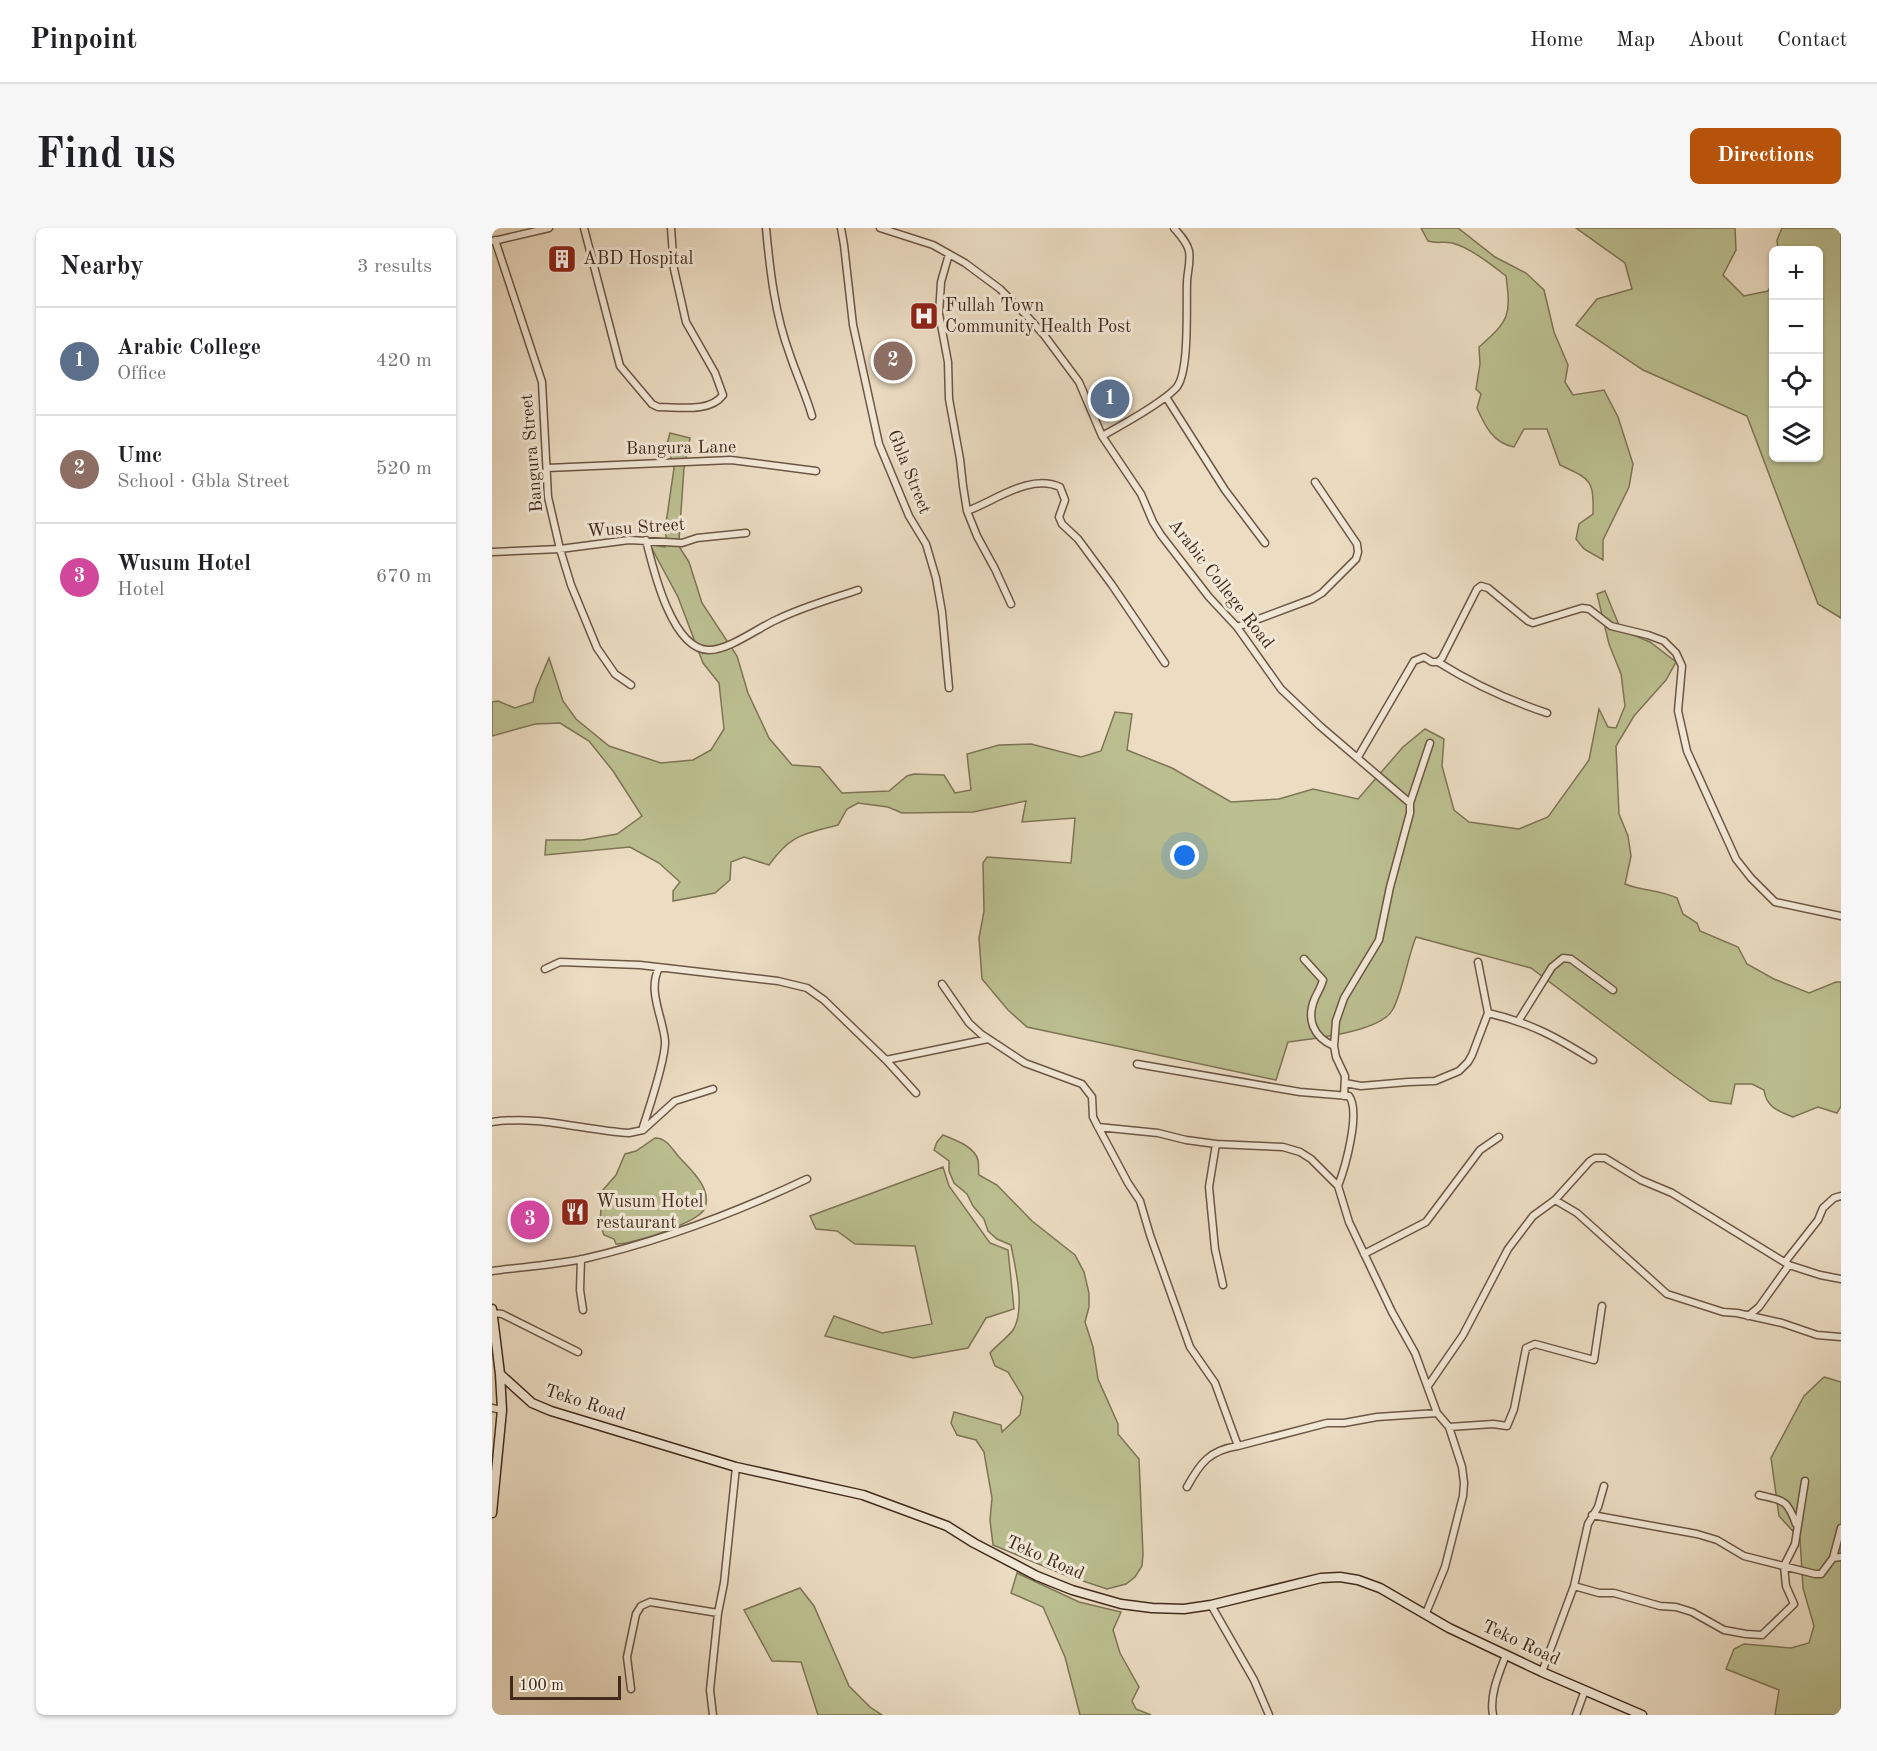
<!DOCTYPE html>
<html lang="en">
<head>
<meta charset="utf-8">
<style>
  :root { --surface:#fff; --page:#f6f6f6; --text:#202124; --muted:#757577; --line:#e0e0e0; --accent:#b45309 }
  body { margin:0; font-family:"Old Standard TT",serif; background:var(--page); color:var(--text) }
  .controls { position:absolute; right:18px; top:18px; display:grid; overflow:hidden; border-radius:9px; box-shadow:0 2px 4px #0004 }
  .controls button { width:54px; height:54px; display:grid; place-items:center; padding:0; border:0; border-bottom:2px solid var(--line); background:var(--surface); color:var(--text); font:30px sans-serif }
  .scale { position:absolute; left:18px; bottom:15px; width:111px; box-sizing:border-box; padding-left:6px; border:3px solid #412a1b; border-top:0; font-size:16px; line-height:21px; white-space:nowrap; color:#412a1b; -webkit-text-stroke:4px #f2e8d7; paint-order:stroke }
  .you { position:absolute; left:693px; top:628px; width:21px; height:21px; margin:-15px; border:4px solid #fff; border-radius:50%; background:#1a73e8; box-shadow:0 0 0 9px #1a73e833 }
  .badge { display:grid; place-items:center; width:39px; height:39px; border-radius:50%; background:var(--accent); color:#fff; font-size:20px; font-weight:700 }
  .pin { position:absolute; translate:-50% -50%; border:3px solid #fff; box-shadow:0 2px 6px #0006 }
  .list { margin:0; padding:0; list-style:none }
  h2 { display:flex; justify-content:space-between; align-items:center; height:78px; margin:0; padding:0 24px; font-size:26px }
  h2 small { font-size:20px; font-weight:400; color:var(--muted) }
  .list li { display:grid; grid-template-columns:39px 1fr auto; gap:18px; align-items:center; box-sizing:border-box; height:108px; padding:0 24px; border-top:2px solid var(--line) }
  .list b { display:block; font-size:22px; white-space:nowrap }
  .list p { margin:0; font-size:20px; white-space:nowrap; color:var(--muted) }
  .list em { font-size:20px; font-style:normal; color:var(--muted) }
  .icon { flex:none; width:33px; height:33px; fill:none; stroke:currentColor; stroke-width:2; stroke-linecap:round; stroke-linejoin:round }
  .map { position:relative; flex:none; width:1349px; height:1487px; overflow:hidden; border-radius:9px }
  header { display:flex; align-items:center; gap:36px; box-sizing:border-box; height:84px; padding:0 30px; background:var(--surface); border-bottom:2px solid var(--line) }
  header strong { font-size:28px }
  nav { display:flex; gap:33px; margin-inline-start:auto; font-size:21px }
  .intro { display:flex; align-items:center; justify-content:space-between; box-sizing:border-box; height:144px; padding:0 36px }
  h1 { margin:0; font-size:42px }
  .button { padding:15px 27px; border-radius:9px; background:var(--accent); color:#fff; font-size:21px; font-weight:700 }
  main { display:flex; gap:36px; padding:0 36px }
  aside { flex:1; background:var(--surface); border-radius:9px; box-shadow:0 2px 4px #0004 }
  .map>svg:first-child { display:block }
  .green { fill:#bbbf90; stroke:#7e7456; stroke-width:1.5 }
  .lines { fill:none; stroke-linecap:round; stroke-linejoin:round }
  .street-casing { stroke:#6c5645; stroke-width:9 }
  .secondary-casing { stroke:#412a1b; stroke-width:11 }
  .street { stroke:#f2e8d7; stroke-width:6 }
  .secondary { stroke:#f2e8d7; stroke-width:8 }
  .labels { text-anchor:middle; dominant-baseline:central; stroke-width:6; stroke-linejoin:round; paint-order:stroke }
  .poi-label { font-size:18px; fill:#412a1b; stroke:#f2e8d7; text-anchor:start }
  .street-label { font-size:18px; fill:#412a1b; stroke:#f2e8d7 }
</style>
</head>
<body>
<header>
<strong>Pinpoint</strong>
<nav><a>Home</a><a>Map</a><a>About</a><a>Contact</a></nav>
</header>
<div class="intro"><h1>Find us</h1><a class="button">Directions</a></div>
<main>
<aside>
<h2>Nearby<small>3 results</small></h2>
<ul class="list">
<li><span class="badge" style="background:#5c6f8a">1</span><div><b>Arabic College</b><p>Office</p></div><em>420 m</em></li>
<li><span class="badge" style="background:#8d6e63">2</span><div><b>Umc</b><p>School · Gbla Street</p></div><em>520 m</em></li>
<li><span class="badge" style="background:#d1479c">3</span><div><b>Wusum Hotel</b><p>Hotel</p></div><em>670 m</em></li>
</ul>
</aside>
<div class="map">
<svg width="1349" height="1487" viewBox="0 0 1349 1487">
  <rect width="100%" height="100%" fill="#ebdcc2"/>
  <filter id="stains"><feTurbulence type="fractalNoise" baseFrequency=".00333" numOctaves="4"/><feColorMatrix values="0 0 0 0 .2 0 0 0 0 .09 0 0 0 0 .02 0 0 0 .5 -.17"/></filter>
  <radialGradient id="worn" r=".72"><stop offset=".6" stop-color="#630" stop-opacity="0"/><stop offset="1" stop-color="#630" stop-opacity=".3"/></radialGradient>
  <path class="green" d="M929 0H966L1003 29 1034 45 1052 62 1062 104 1076 137 1073 154 1081 167 1112 162 1126 189 1141 236 1137 259 1111 312V332L1092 321 1084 311 1087 296 1101 286C1102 251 1098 251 1068 237L1055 201H1032L1022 219C1001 215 993 198 985 180L989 166 984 161 988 136 987 119C1018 92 1019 87 1014 48 1000 37 977 19 960 15 952 13 945 16 936 13Z
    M1084 0H1243L1244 22 1231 47 1252 68 1276 63 1281 55 1282 230H1326V22H1286L1285 12 1290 0H1349V390L1326 376 1255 188 1151 142 1084 97 1105 71 1140 61 1133 35Z
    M178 205 198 210 192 240 187 312 188 320 197 334 210 375 245 428 256 465 277 510 300 537 328 539 350 565 397 563 415 548 422 546 452 547 463 565 479 562 475 526 507 517 539 516 589 529 609 523 623 484 640 486 635 522 680 540 739 574 787 571 821 561 866 571 911 519 933 501 952 511 950 538 962 582 977 594 1027 601 1056 589 1097 532 1107 481 1116 499 1124 500 1133 478 1129 446 1117 416 1105 366 1113 363 1129 402 1158 414 1184 434 1174 452 1142 488 1124 518 1127 586 1136 608 1139 628 1133 656C1150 663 1168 662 1185 670L1191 686 1205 695 1208 703 1246 719 1255 736 1282 751 1317 765 1344 754H1349V878L1345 885 1326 879 1301 889C1286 883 1274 879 1272 862L1260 856H1243L1239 876 1218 873 1181 847 1039 740 924 709C915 731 911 762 901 781 890 804 819 811 796 814L784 852 535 799 516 782 490 751 487 710 492 683 491 635 495 629 579 635 583 590 530 594 534 573 481 584 410 585 396 579 366 575 355 581 346 597C312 606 299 606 277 637L252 629 239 634 238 652 223 665 181 673V663L188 654 167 635 138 619 53 627 54 612H90L125 606 150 588 121 543 97 513 68 495 43 496 0 508V474L6 473 23 480 41 474 44 461 57 430 71 473 84 491 117 518 169 535 201 532 219 522 232 501 227 455 211 435 186 369 158 317 173 319 175 314 173 302 182 240 175 216Z
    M451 907C463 912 482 918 486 932 487 936 486 943 487 947L505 957 540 993 583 1027 592 1044 597 1065V1079L593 1094 601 1119 606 1151 626 1196V1206L647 1231 651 1326 650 1338 643 1349 634 1356 615 1361 573 1347 501 1317 498 1292 500 1270 492 1224 484 1212 465 1207 459 1195 462 1184 509 1197 510 1204 528 1187 531 1169 516 1144 503 1138 498 1125C503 1119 518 1107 521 1102 534 1081 523 1039 519 1017L505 1011 496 1003 492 991 481 978 475 966 462 955 457 943V933L442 922 445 914Z
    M163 910C175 910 180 921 187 929 199 942 220 960 213 980 208 994 139 1017 124 1016L122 1011 112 1007 108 997 110 963 124 947 133 926 144 923Z
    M451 939 457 958 498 1015 516 1022 522 1081 494 1090 476 1120 421 1130 333 1108 342 1088 390 1105 440 1096 423 1018 363 1016 345 1003 324 1001 318 988Z
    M1332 1149 1349 1154V1487H1283L1287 1462 1234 1441 1242 1421 1252 1416 1299 1420 1317 1415 1322 1398 1311 1360 1308 1311 1287 1288 1279 1230 1312 1168Z
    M525 1345 587 1374 629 1384 621 1402 628 1425 647 1459 640 1473 644 1481 659 1487H588L573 1429 551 1379 519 1365Z
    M308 1360 322 1378 357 1458 378 1479 390 1487H326L309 1434 280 1433 252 1382Z"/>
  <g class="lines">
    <g class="street-casing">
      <path id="street" d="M92 0 128 138 160 176 166 179C186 179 218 185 231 167L223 145 194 94 182 41 179 0
        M274 0C278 43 283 87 298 127 305 148 314 167 320 188
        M349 0 352 17 361 97 387 216 417 288 434 316 444 350 450 384 457 460
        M388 0 441 17 473 35 508 61 534 87 552 107 587 154 610 208 649 266 661 294 669 307 717 369 745 399 789 461 828 498 918 575
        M3 12 50 154 56 269 68 321 79 357 105 420 123 446 139 457
        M2 13 57 0
        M457 26 449 54 447 86 456 134 457 171 468 231 471 258 475 283 485 308 503 341 519 376
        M674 169 733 262 773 315
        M610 208C630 197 669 176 684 160 698 145 694 77 695 55 695 45 699 34 697 23 695 14 688 7 682 0
        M55 240 239 232 324 243
        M475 283C503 273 538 245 568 259L573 272 567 289 570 296 586 311 620 357 673 435
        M154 312C161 341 180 422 217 422 237 422 266 400 284 392 310 379 339 371 366 362
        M0 324 68 321 137 312 190 315 205 310 254 305
        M745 399 820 371 830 365 864 331 866 324 865 316 823 254
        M946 434C981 456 1016 472 1055 485
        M866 529 922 433 932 429 940 434H946L950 430 985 361 989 358 996 360 1036 393 1041 395 1090 380 1097 381 1119 398 1156 407 1172 413 1184 425 1190 438 1186 483 1195 523 1244 631 1259 650 1283 674 1349 688
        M812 731 831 752C829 759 826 764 823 770 814 791 821 809 842 818
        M53 741 68 734 148 737 286 753 315 760 332 772 394 832 424 865
        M450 756 477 795 489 806 533 835 590 856 600 869 601 889 604 895 636 955 648 973 658 1007 698 1119 723 1155 746 1218
        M996 785C1039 795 1064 809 1101 832
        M1027 792 1060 739 1071 730 1079 731 1121 762
        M394 832 496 811
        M645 836 808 864 857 868C869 884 853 940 846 958
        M853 855 869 858 916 854 943 853 967 843 976 834 980 827 996 785 986 734
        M852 868 853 848 844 829 842 818 844 793 852 770 887 712 898 659 918 585V575L938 515
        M0 894C47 887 90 902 137 905L151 902 183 873 221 861
        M151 899C157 880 174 831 173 813 171 789 155 763 167 740
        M606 899 666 905 694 912 724 916 791 919 808 924 819 931 846 958 857 994 900 1084 923 1125 945 1185 957 1199 970 1239 972 1255 971 1268 953 1339 934 1385
        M724 916 717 959 723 1021 731 1057
        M1063 972 1098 933 1103 930H1113L1149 952 1180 965 1297 1037 1328 1047 1349 1051
        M872 1026 934 994 988 922 1007 909
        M89 1031 88 1062 91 1082
        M1293 1034 1326 992 1331 980 1342 970 1349 968
        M0 1043C30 1039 61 1037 91 1031 169 1013 243 985 315 951
        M0 1085 10 1086 86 1124
        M1256 1088 1267 1079 1297 1037
        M936 1158 971 1107 1016 1021 1041 988 1063 972 1085 985 1175 1066 1231 1084 1245 1085 1290 1095 1325 1107 1349 1109
        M0 1180 10 1182
        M957 1199 1001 1196 1015 1198 1022 1181 1034 1120 1043 1116 1102 1132 1110 1078
        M695 1259C708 1235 718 1222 746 1218L835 1195H852L885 1189 945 1185
        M1267 1267C1292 1273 1295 1271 1304 1296
        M1100 1287 1205 1306 1225 1312 1252 1328 1323 1346H1329L1341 1330 1349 1329
        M1341 1330 1349 1300
        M1082 1358 1107 1365H1122L1168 1378 1184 1379 1200 1384 1232 1402 1254 1406 1270 1407 1302 1376 1294 1358 1292 1338 1303 1316 1313 1253
        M719 1377 762 1452 777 1487
        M1050 1444 1082 1358 1096 1296 1106 1279 1112 1258
        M139 1461 135 1429 144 1386 149 1378 158 1374 226 1385 232 1355 244 1239
        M221 1487 218 1462 226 1385
        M1001 1487C997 1468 1007 1445 1014 1427
        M1084 1487 1093 1462"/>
    </g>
    <g class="secondary-casing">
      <path id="secondary" d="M0 1081 8 1146 40 1175 59 1183 244 1239 371 1267 455 1298 482 1315 545 1348 580 1362 629 1376 660 1380 692 1381 719 1377 829 1350 848 1349 866 1352 888 1360 957 1400 1050 1444 1150 1487
        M0 1285 10 1182 8 1146"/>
    </g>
    <use href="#street" class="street"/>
    <use href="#secondary" class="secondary"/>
  </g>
  <defs>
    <g id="building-square" transform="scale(1.5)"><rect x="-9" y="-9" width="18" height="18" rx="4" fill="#8f2418" stroke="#f2e8d7"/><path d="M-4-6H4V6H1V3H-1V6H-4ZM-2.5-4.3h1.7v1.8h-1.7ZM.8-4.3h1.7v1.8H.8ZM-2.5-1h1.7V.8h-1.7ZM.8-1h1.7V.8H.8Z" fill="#fff"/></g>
    <g id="hospital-square" transform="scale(1.5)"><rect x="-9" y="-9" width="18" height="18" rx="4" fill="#8f2418" stroke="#f2e8d7"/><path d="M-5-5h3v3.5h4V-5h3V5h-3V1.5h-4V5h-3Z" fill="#fff"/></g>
    <g id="restaurant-square" transform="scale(1.5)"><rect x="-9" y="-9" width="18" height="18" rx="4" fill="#8f2418" stroke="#f2e8d7"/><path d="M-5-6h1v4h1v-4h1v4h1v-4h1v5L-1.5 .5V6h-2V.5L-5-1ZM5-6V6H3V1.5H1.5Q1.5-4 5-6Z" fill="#fff"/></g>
  </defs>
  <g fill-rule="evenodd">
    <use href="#building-square" x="70" y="31"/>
    <use href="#hospital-square" x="432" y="88"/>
    <use href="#restaurant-square" x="83" y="984"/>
  </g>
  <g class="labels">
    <g class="poi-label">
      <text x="91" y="31">ABD Hospital</text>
      <text x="453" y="78">Fullah Town<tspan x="453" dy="21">Community Health Post</tspan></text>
      <text x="104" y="974">Wusum Hotel<tspan x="104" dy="21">restaurant</tspan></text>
    </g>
    <g class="street-label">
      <text transform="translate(189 220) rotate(-1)">Bangura Lane</text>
      <text transform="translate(40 225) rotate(-95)">Bangura Street</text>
      <text transform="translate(417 244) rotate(68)">Gbla Street</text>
      <text transform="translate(144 300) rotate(-4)">Wusu Street</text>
      <text transform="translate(729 356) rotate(52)">Arabic College Road</text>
      <text transform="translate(93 1175) rotate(18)">Teko Road</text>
      <text transform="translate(553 1330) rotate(24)">Teko Road</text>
      <text transform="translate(1029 1415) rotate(25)">Teko Road</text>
    </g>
  </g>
  <rect width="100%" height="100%" filter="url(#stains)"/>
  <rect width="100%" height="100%" fill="url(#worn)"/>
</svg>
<div class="controls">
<button>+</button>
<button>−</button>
<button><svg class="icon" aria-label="locate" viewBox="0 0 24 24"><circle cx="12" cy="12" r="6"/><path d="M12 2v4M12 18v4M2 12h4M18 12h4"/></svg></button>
<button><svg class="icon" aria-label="layers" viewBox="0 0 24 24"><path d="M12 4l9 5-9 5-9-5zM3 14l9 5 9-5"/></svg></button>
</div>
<div class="scale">100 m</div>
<div class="you"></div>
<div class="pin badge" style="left:618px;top:171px;background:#5c6f8a">1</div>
<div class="pin badge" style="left:401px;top:133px;background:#8d6e63">2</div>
<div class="pin badge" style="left:38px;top:992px;background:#d1479c">3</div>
</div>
</main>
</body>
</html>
